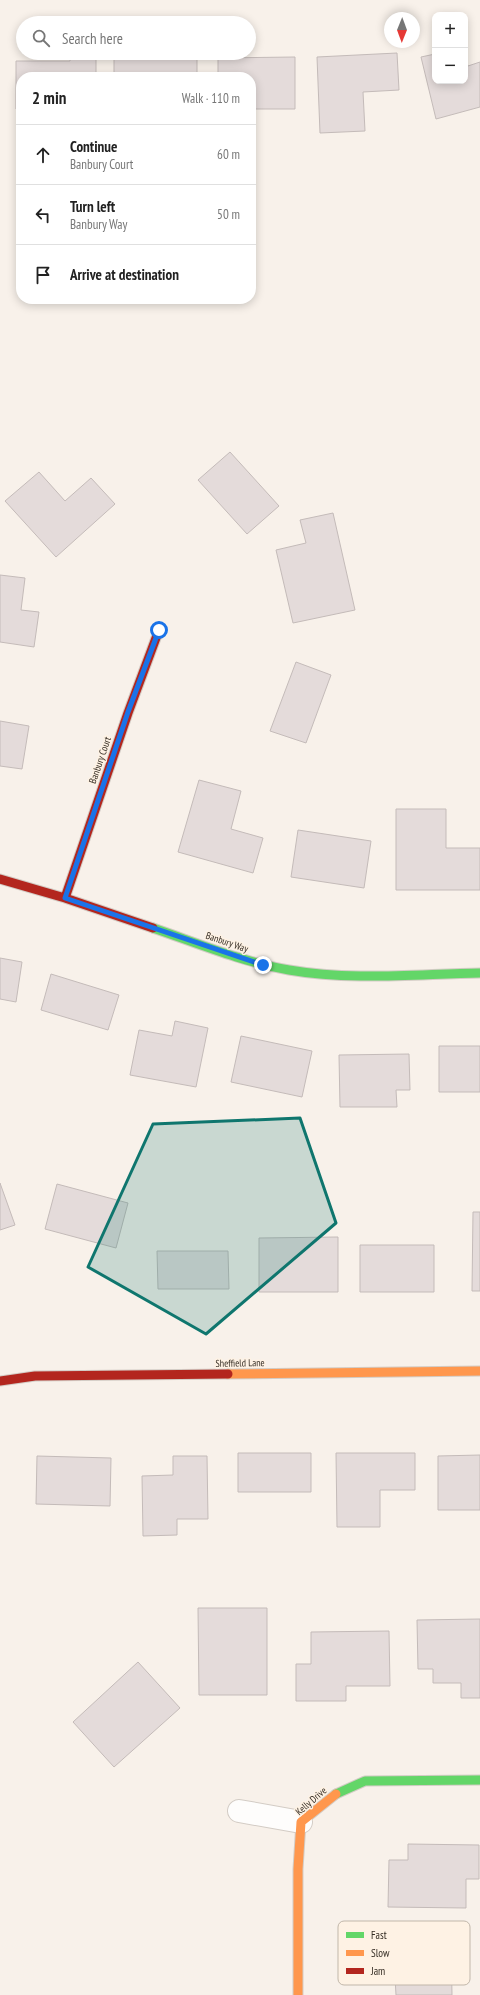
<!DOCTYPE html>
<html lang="en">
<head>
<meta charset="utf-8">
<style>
  :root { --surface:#fff; --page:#f2f2f2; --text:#222; --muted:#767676; --line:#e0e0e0 }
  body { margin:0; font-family:"PT Sans Narrow",sans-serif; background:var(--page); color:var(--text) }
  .controls { position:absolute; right:12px; top:12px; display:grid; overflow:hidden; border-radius:8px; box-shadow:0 2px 10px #0003 }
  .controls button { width:36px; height:36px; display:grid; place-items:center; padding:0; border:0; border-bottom:1px solid var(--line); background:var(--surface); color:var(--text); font:20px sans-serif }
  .compass { position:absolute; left:384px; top:12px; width:36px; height:36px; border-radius:50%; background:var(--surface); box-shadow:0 2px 10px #0003; rotate:181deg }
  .stop { position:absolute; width:12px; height:12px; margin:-9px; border:3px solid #1a73e8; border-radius:50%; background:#fff }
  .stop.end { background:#1a73e8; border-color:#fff; box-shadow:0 1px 4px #0008 }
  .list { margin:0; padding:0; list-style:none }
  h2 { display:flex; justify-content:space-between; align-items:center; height:52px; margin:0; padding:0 16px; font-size:17px }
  h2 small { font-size:13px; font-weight:400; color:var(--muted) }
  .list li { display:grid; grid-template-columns:26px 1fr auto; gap:12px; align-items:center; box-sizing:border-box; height:60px; padding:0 16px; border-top:1px solid var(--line) }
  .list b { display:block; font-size:15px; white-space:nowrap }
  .list p { margin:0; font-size:13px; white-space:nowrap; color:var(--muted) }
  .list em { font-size:13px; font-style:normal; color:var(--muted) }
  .icon { flex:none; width:22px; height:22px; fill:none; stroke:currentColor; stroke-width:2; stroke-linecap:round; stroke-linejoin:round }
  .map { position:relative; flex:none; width:480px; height:1995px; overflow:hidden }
  .search { position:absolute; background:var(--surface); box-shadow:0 2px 10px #0003; left:16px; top:16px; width:240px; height:44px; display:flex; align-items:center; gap:10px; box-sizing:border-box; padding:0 14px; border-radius:22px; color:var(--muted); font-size:15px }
  .panel { position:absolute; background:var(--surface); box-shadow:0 2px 10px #0003; left:16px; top:72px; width:240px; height:232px; border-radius:16px }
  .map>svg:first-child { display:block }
  .building { fill:#e4dbda; stroke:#c4bbb9 }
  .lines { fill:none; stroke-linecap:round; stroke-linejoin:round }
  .street-casing { stroke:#d3ccc5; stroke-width:24 }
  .fast-casing { stroke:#d3ccc5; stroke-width:11 }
  .slow-casing { stroke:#d3ccc5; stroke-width:11 }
  .jam-casing { stroke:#d3ccc5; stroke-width:11 }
  .street { stroke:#fefdfc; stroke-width:22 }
  .fast { stroke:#63d668; stroke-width:9 }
  .slow { stroke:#ff974d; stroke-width:9 }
  .jam { stroke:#b3261e; stroke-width:9 }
  .route { stroke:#1a73e8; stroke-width:5 }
  .marked { fill:#0f766e; fill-opacity:0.2; stroke:#0f766e; stroke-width:3; stroke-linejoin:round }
  .labels { text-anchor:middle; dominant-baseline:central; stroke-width:3; stroke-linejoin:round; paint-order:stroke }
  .street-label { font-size:10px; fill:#342c23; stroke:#fef2e4 }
  .key { fill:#fef2e4; stroke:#c1b7aa; stroke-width:1 }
  .key-label { font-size:11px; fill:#342c23 }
</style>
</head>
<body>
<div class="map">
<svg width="480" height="1995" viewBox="0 0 480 1995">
  <rect width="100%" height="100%" fill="#f8f1ea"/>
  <path class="building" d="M96 53V77H21V109H16V61H70V54Z
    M114 53H197V77H114Z
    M397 53 399 90 363 92 365 131 320 133 317 57Z
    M435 54V81H465V56L468 66 480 62V107L436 119 421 57Z
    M295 57V109H251V77H218V58Z
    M230 452 279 506 247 534 198 480Z
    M39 472 65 501 91 478 115 504 56 557 5 501Z
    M333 513 355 610 293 623 276 550 306 543 300 520Z
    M0 575 25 578 21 610 39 612 34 647 0 642Z
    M296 662 331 675 306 743 270 731Z
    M0 721 29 726 22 769 0 766Z
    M199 780 241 791 231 829 263 838 253 873 178 852Z
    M396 809H446V848H480V890H396Z
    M298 830 371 841 364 888 291 877Z
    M0 958 22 962 16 1002 0 999Z
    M51 974 119 995 108 1030 41 1010Z
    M175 1021 208 1028 196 1087 130 1075 139 1030 172 1036Z
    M241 1036 312 1051 302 1097 231 1082Z
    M439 1046H480V1092H439Z
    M409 1054 410 1090H396L397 1107H340L339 1055Z
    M0 1183 15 1225 0 1230Z
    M57 1184 128 1203 116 1248 45 1229Z
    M473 1212H480V1291H472Z
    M338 1237V1292H259V1238Z
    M360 1245H434V1292H360Z
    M157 1251H228L229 1289H158Z
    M238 1453H311V1492H238Z
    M336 1453H415V1490H380V1527H337Z
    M480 1455V1510H438V1456Z
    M37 1456 111 1458 110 1506 36 1504Z
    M173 1456H207L208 1519H177V1535L143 1536 142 1476 173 1475Z
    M198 1608H267V1695H199Z
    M480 1619V1698H461V1683H433V1669H418L417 1620Z
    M389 1631 390 1686H346V1701H296V1664H311V1632Z
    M138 1662 180 1708 114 1767 73 1722Z
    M408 1844 479 1845V1879H466V1908L388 1907 389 1860H408Z
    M385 1929H422V1940H451L452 1995H396L395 1977H385Z"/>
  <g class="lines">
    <g class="street-casing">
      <path id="street" d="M239 1811 301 1822"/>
    </g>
    <g class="fast-casing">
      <path id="fast" d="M153 928C197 943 242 962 289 970 352 981 417 974 480 973
        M336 1794 365 1781 480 1780"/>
    </g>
    <g class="slow-casing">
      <path id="slow" d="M228 1374 480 1371
        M298 1995V1869L301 1822 336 1794"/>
    </g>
    <g class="jam-casing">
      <path id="jam" d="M0 879 65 898 153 928
        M65 898 128 713 159 630
        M0 1381 35 1376 228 1374"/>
    </g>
    <use href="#street" class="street"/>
    <use href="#fast" class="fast"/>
    <use href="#slow" class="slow"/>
    <use href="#jam" class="jam"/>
  </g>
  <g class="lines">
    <path class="route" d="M159 630 128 712 65 898 263 965"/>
  </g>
  <path class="marked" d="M300 1118 336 1223 206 1334 88 1267 153 1124Z"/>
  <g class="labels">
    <g class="street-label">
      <text transform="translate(100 760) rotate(-71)">Banbury Court</text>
      <text transform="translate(227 942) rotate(19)">Banbury Way</text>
      <text transform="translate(240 1363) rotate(-1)">Sheffield Lane</text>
      <text transform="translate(311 1801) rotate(-41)">Kelly Drive</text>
    </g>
  </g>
  <rect x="338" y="1921" width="132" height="64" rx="6" class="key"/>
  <rect x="346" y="1932" width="18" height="6" fill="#63d668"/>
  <rect x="346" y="1950" width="18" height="6" fill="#ff974d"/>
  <rect x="346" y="1968" width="18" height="6" fill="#b3261e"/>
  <g class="key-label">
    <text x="371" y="1939">Fast</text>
    <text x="371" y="1957">Slow</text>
    <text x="371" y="1975">Jam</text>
  </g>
</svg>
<div class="controls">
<button>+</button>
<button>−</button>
</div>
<svg class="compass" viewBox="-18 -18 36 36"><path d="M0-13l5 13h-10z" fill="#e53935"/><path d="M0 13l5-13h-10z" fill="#767676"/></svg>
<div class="stop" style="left:159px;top:630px"></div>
<div class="stop end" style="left:263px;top:965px"></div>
<div class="search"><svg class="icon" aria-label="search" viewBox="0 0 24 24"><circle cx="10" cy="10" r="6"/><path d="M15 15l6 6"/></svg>Search here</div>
<section class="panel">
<h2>2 min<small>Walk · 110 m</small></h2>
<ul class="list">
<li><svg class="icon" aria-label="ahead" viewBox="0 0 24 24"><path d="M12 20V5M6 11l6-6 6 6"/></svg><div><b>Continue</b><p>Banbury Court</p></div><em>60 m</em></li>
<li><svg class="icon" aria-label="left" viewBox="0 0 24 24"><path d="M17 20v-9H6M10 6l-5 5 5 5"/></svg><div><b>Turn left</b><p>Banbury Way</p></div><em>50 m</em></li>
<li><svg class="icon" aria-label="arrive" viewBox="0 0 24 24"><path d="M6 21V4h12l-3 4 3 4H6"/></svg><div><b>Arrive at destination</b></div></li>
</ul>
</section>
</div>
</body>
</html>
